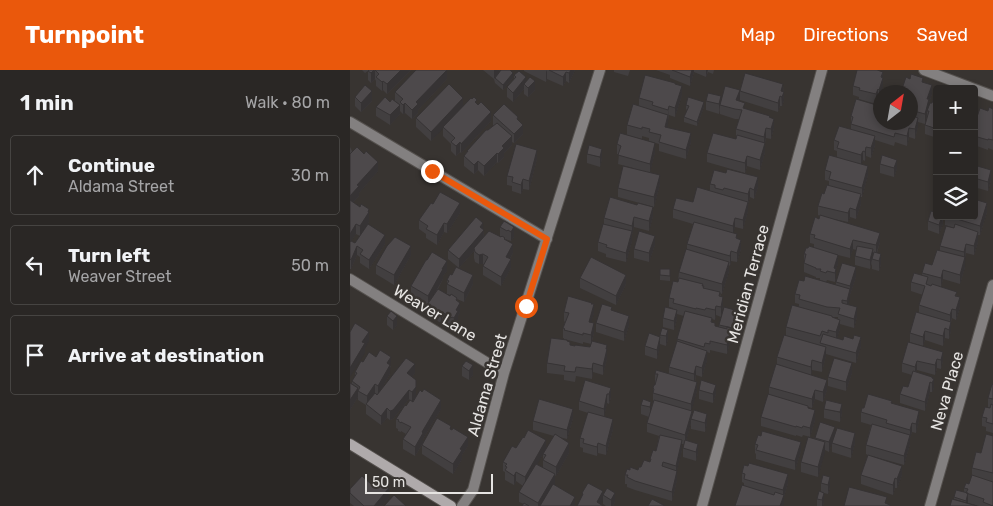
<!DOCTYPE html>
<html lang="en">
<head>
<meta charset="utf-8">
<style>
  :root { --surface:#2a2725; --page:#363332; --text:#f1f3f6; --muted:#a5a5a7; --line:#464442; --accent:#ea580c }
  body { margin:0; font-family:Rubik,sans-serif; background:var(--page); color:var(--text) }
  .controls { position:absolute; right:15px; top:15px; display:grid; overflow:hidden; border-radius:5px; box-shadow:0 2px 8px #0003 }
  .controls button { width:45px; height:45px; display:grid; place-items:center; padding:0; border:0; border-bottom:1px solid var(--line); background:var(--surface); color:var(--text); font:25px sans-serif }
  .compass { position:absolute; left:523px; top:15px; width:45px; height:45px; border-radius:50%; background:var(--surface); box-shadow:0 2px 8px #0003; rotate:31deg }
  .scale { position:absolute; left:15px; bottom:12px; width:128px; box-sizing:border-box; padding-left:5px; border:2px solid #e6e4e2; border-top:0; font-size:14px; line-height:18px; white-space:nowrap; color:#e6e4e2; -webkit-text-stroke:4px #383431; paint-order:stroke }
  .stop { position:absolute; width:15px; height:15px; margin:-11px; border:4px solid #ea580c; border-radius:50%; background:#fff }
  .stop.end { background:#ea580c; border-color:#fff; box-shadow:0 1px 5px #0008 }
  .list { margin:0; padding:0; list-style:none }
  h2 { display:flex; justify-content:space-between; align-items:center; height:65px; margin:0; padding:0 20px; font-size:21px }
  h2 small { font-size:16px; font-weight:400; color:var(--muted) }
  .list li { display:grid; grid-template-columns:32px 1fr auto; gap:15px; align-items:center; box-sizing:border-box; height:80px; margin:0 10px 10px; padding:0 10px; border:1px solid var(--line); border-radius:5px }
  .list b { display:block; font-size:19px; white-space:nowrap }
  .list p { margin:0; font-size:16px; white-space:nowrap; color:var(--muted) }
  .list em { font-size:16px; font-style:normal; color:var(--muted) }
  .icon { flex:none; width:28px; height:28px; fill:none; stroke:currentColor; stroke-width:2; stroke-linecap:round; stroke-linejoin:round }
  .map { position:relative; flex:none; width:643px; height:436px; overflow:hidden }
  header { display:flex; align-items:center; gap:30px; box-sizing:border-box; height:70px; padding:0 25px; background:var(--accent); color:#fff }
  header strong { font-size:24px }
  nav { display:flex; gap:28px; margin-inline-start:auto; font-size:18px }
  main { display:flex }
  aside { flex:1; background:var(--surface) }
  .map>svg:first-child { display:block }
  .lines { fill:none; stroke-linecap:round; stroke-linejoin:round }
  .street-casing { stroke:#54504d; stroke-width:12 }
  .secondary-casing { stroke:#54504d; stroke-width:12 }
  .street { stroke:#838080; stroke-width:10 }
  .secondary { stroke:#afaaab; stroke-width:10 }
  .wall { fill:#423f40; fill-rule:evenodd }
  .shaded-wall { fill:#363334 }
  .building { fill:#4d494b; stroke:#363334 }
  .route { stroke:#ea580c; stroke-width:6 }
  .labels { text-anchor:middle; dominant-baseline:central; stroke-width:5; stroke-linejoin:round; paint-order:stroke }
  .street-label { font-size:16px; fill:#e6e4e2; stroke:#383431 }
</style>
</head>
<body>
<header>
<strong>Turnpoint</strong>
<nav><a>Map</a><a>Directions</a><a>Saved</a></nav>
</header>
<main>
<aside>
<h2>1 min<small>Walk · 80 m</small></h2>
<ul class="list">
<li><svg class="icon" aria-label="ahead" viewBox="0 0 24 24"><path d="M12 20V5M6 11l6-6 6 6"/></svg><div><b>Continue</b><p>Aldama Street</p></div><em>30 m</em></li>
<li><svg class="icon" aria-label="left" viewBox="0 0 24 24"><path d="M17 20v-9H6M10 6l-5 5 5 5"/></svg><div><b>Turn left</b><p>Weaver Street</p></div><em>50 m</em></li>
<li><svg class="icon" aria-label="arrive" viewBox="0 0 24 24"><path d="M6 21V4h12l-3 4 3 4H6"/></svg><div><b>Arrive at destination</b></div></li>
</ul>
</aside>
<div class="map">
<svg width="643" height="436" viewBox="0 0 643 436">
  <rect width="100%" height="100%" fill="#383431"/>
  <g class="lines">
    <g class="street-casing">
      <path id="street" d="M574 0 643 26
        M0 52 197 169
        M0 209 154 303
        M112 436 123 420 154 303 250 0
        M352 436 472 0
        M580 436 643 215"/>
    </g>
    <g class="secondary-casing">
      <path id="secondary" d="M0 374 101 436"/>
    </g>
    <use href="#street" class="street"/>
    <use href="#secondary" class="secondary"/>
  </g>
  <path class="wall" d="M12 0H61L37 24 33 20 32 21 26 16V11L25 9 21 13 18 10V1L15 3Z
    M133 0H150L146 6 163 8 153 20 145 13 144 9Z
    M174 0H225L219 13 216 11 213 16 197 9 196 12 174 1Z
    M264 0H280L278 6 264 2Z
    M306 0H364L363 4 358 2 356 7 344 2 340 16 320 8V5Z
    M533 2V17L530 22V52H560V22L573 12 582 24 579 33V36L582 33 587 24V68L575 64V55L577 47V44L575 54 568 52V57L565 69 559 67 557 76 545 72 544 76 525 70V75L521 88 516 86 515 91 513 90 511 94 518 105 512 127H511V134L506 149 500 147 498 152 479 148 530 172 527 183 531 194 529 201 522 199V193L520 199 505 195V186L506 180 503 179 500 188 484 184 488 194 486 199V208L485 212 477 210 476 212 470 210V208H466V207L454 202V184L458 178 464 177V174L460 173V164L469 149 470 146 468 145V136L479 116V111L475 110V100L487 87V81L484 80V70L501 59V46L528 36 529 29H528L526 34 509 29V27L503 25V16Z
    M164 5 176 12 185 20 178 27 174 24V19L163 32 157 27V17L164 9Z
    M97 9 68 40V43L62 49 55 43 53 44 50 41V35L45 31V22Z
    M325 14 332 25 325 47 319 45 317 57 341 72 336 89 309 81V74L299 71V68L292 66V69L277 65V55L289 36V28Z
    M433 14 434 31 432 36H430L428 42 390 30V21Z
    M5 27 22 31 11 42 5 36Z
    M390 29 389 31 395 39 420 47 424 58 421 69 416 68 415 73V82L410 100 397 96 395 103 357 92V83L386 69V59L389 49H385L370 44V40L369 44 356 40V31H371Z
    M40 32 50 44 40 55 26 46V37Z
    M127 34 141 51 111 83 110 82 106 86 101 81V74L93 66V58L81 71 66 57V48Z
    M336 35 354 37 347 56 334 52V47L337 40 336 39Z
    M643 39V80L638 78V80L624 75V56L638 41Z
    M143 45 168 50 173 64 164 73 162 72V75L154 83V87L148 93 147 92 134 106 128 100 124 104 114 96V86L117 82V81L138 60 144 55H143Z
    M267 74 305 82 300 102 310 114 304 137 268 127V118L283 98 268 94 269 84H267Z
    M0 77 2 81 28 101 9 123V126L3 132 10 137 19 139V152L11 164 35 174 19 199 10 193V187L7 185 1 199H0ZM6 164 10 166 5 173 1 171Z
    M237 84 252 88 250 97 237 93Z
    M532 85 547 99 544 107 530 103V94Z
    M187 89 179 120 173 119 171 124 162 121V116L157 115V106Z
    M624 95 641 110 638 121 624 117Z
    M587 113V137L583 136V121Z
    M360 114 408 117 404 129 400 127 398 134V141L393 159 385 157 383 163 387 168 391 179 387 192 381 191 380 196 379 195V201L372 224 370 223 373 236 371 247 366 245 365 250 362 249V252L365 256 369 257V255L388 246 383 263H381V268L377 284 360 280V283L357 282V290L352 307 346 305 345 312 347 321 341 341 342 347 357 353 355 362 341 359V353L336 371 348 383 346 391 333 387V378L334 374H332V380L327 400V410L322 431 285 420 277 417V414H275V405L280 400H288L291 397 300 392V389L306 381 309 366 297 362V353L299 347 291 344V335L293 329 301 339 303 332V318L306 313H305V304H319V297L327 272 334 246 327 244V249L324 260 313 257V248L323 239V238L319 237V228L328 212 329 202 337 180V174L343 154 323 148V139L343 132 360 121Z
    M83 134 110 143 97 163 94 162 87 175 76 168V164L69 159V150Z
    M637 142 630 165H628V172L624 185 616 183 615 188V197L610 214 593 209 591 217 607 226 610 237 606 250 602 248 601 252V261L599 269 595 268 593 276 575 270 573 276 560 272V263L569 243V235L573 225 561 221V212L572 206V203L582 195 590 181V176L604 158 595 155V146H624Z
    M303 146 299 161 284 157 282 165V171L276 192 256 187V184L248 181V172L254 154V148Z
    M593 146V154L589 164 578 160V151Z
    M154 151 164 167 161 171 155 169 163 183 160 189 161 198 151 216 133 205V196L134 194H129L125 192 124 188V181L109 198 98 189V180L133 159 134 167H151L150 166V157Z
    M305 175 299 192 284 188V179Z
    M61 185 44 215 26 204V195Z
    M310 199H320V211L310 210Z
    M97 201 93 206V209L87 221 100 226V225L97 224V210L123 214 114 232 107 229 110 242 108 246V250L104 257 102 256 101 257 92 251 91 253 77 245 78 235 61 226V216Z
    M506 207 500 225 498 235 507 247 504 258 490 254V259L487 268 511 276 506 293 476 284V286L472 302 462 300 461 305 477 320 473 332 465 329 462 338 458 337V338L465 350 460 367 453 365 452 367 446 365V366L411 356V347L419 324V317L427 295V287L436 266V257L449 237V234L445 233V224L454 211 486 215V212ZM482 247H488V249Z
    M230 208 276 214 266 235 230 218Z
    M242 234 244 243 241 252 244 263 242 271 257 275V289L253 305 243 302 242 309 226 306 225 312 214 310V305L197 303V293L217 271 220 275 240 277 241 274 233 272V274L214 269V268H213V258L215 252 214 251V242Z
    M37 246 47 255 43 260 37 255Z
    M246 253 279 255 274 271 246 262Z
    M312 258 318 269 316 276 310 274 307 289 295 285V276L310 267Z
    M558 272 593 291 591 299 587 298 585 305 567 300 566 302 582 307 584 318 582 322H580L575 341 550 333V324L558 317 562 305 552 302V293Z
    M116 291 123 305 119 310 112 306V296Z
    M13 292 41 296 40 298V304L28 325 25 323 27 325 65 303 62 307 66 326 91 339 73 369V372L101 359 118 376 112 385V389L103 404 72 384V375L65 386 53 379V369L56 364 51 361V362L48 361V359L46 358V349L61 331 59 329 43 349 40 350 37 348 31 355 16 344V335L8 330V327L0 340 2 311 5 306V302Z
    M502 303 496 321 478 316V307Z
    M643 315V363L636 361V357L632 356V347L640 338 638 337V328Z
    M261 318V327L259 334 257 333 254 347 263 359 256 385 248 383 247 386 233 382V378L230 377V368L238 343 229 340V331Z
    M349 320 366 324 363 333 349 329Z
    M542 334 569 351 566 363 562 362 560 368V374L554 395 522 386 552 405 547 418H545L543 425 511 414V405L518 385 516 384V375L521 355 511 352V342L514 338Z
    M474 339 492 343 490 352 474 348Z
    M223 348 217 369 209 367 219 383 206 406 205 405 204 415 225 436H172L174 434 169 432V422L173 416 166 411 164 415 155 410V402L153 401V392L166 378 196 379 204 366 183 360V351ZM193 384V398L187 394Z
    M485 366 505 373 501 388 482 382V373L479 382 475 380 468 407 451 402V392L465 368Z
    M643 366V436H629L604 429V427L614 422V418L619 414 622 406V398L631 383Z
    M405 374 451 381 445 400 406 389V384L405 383Z
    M392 403 438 413 434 427V434L394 416V413L392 412Z
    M473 405 480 417 478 424 474 423V432L473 436H467V429L471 422V413Z
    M21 414 39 428 32 436H4L0 433V419Z
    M253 425 265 432 263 436H256L253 434Z"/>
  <path class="shaded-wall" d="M25 0V9L21 13V3Z
    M51 0H61L37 24V14Z
    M97 0V9L68 40V43L62 49V40L66 32Z
    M144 0H150L144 9Z
    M197 0V9L196 12V2Z
    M221 0H225L219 13V3Z
    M342 0H344V2L340 16V7Z
    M356 0H358L356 7Z
    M216 2V11L213 16V7Z
    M533 2V17L529 29V20Z
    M163 3V8L153 20V15Z
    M176 7V16L174 14V19L163 32V23Z
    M33 11V20L32 21V12Z
    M185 11V20L178 27V18Z
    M433 14 434 31 432 36 431 21Z
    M582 15V24L579 33V39L577 41V44L575 54V44L577 29Z
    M332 16V25L325 47V38Z
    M528 19V29L526 34V24Z
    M390 20V29L386 40V30Z
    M22 21V31L11 42V33Z
    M371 26V35H370L369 44V34Z
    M430 26V36L428 42V33Z
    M113 28V38L81 71V62Z
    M354 32V37L347 56V52Z
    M55 33V43L53 44V35Z
    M50 35V44L40 55V45Z
    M319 36 318 54 315 66V57L318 46Z
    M141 42V51L111 83V74Z
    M568 48V57L565 69V59Z
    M424 49V58L421 69V59Z
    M173 55V64L164 73V64Z
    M416 58V68L414 76V67Z
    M559 58V67L557 76V66Z
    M341 63V72L336 89V80Z
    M162 66V75L154 83V87L148 93V84L152 76Z
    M525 66V75L521 88V78Z
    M110 72V82L106 86V76Z
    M305 73V82L300 103V94Z
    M415 73V82L410 100V90Z
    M516 77V86L515 91V82Z
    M252 79V88L250 97V87Z
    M187 80V89L179 120V111Z
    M513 81V90L511 95V85Z
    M147 83V92L134 106V96Z
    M397 86V96L395 103V93Z
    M547 90V99L544 107V98Z
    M128 91V100L124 104V95Z
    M28 92V101L9 123V126L0 135V126L7 115Z
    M518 96V105L512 127V118Z
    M641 100V110L638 121V112Z
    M310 105V114L304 137V127Z
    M408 107V117L404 129V120Z
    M173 109V119L171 124V115Z
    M400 118V127L398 134V124Z
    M511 124V134L506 149V140Z
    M398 132V141L393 159V150Z
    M110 133V143L97 163V154Z
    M637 133V142L630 165V156Z
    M303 137V146L299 161V151Z
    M500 138V147L498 152V143Z
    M19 139V152L10 166V156Z
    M592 146 593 154 589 164V155Z
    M284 147V157L282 165V156Z
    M385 148V157L383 165V156Z
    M94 153V162L87 175V165Z
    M133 153 134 170 124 178V181L109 198V189Z
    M6 154V164L0 173V164Z
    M164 157V167L161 171V162Z
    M282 161V171L276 192V183Z
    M628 162V172L624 185V176Z
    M530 163V172L526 184V175Z
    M35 165V174L19 199V190Z
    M305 166V175L299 192V183Z
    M391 170V179L387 192V183Z
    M503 170V179L500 188V179Z
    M163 174V183L156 196V187Z
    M616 174 615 197 610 214V205L614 190V182Z
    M7 176V185L1 199V190Z
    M61 176V185L44 215V205Z
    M523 179V189H522L520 199V190Z
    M381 181V191L380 196V186Z
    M133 184V194H129V185Z
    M531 184V194L529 201V191Z
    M488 185V194L486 199V208L485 212V203L484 198Z
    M161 189V198L151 216V207Z
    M97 191V201L93 206V209L78 235V226Z
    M379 192V201L372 224V214Z
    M506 197V207L500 225V228L497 240V231L500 219V216Z
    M593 200V209L591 217V208Z
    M123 205V214L114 232V223Z
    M276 205V214L266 235V226Z
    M373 227V236L371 247V237Z
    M610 227V237L606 250V240Z
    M110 233V242L108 246V250L104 257V248L106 240Z
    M244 234V243L239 261V252Z
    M366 236V245L365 250V240Z
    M507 237V247L504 258V249Z
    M602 239V248L600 254V245Z
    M327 240V249L324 260V251Z
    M388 241V246L383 263V258Z
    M92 242V251L91 253V244Z
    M47 246V255L43 260V251Z
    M279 246V255L274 271V262Z
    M490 250V259L486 272V262Z
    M601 252V261L599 269V260Z
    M244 253V263L241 274V265Z
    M381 258V268L377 284V275Z
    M595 258V268L593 276V266Z
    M318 260V269L316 276V266Z
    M575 261V270L573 276V267Z
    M19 262V271L15 278V283L0 307V298L12 272Z
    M310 267V276L307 289V280Z
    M511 267V276L506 293V283Z
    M257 275V289L253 305V296Z
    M476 277V286L472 302V293Z
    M357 281V290L352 307V298Z
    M593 282V291L591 299V290Z
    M41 287 40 304 28 325V316L37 293Z
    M587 289V298L585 305V295Z
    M462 290V300L461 306V297Z
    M567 291V300L565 306V297Z
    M243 293V302L242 309V299Z
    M502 293V303L496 321V312Z
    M65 294V303L57 313V303Z
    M123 295V305L119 310V301Z
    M346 296V305L344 314V304Z
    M584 309V318L582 322V313Z
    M477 310V320L473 332V322Z
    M347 312V321L341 343V334Z
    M580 312V322L575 341V332Z
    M25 314V323L17 336V326Z
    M366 315V324L363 333V324Z
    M66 317V327L62 332V322Z
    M8 318V327L0 340V330Z
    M261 318V327L259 334V324Z
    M59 320V329L43 349 40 350V341Z
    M465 320V329L462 338V329Z
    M257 324V333L254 348V339Z
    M91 330V339L73 369V373L65 386V377L72 362Z
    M301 332V341L300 347V337Z
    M492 334V343L490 352V342Z
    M37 338V348L31 355V346Z
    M223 339V348L217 369V360Z
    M465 340V350L460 367V358Z
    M342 341V350L341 349V353L335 375V365Z
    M569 341V351L566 363V354Z
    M357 344V353L355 362V353Z
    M263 349V359L256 385V376Z
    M562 353V362L560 368V374L554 395V386L560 366V360Z
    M485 357V366L479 382V372Z
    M505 363V373L501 388V379Z
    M118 367V376L112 385V389L103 404V394L110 379Z
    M196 370V379L175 416V407Z
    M332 370V380L326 405V396Z
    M451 372V381L445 400V391Z
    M475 372V382L468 407V397Z
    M219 373V383L206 406V397Z
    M248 373V383L247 386V377Z
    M348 374V383L346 391V382Z
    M552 396V405L547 418V409Z
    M327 401V410L322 431V422Z
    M166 402V411L164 415V406Z
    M205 404V414L192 436H188V433Z
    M438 404V413L434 427V434L433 436H430L433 428V420Z
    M480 407V417L478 424V415Z
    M545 408V418L543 425V415Z
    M39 418V428L32 436H24Z
    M253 421V431L250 436 247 432Z
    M265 423V432L263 436H261V430Z
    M474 423V432L473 436H472V430Z
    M618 423V433L617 436H616V431Z
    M225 427V436H220Z"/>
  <path class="building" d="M19 0H24L21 3 18 1Z
    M25 0H51L37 14 33 11 32 12 26 7 29 4Z
    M66 0H97L66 32 68 34 62 40 55 33 53 35 50 32 53 29 45 22Z
    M151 0H160L163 3 153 15 145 8Z
    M199 0H221L219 3 216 2 213 7Z
    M322 0H342L340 7Z
    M507 0H527L533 2 531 7 533 8 529 20 528 19 526 24 509 20 510 18 503 16Z
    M169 1 176 7 163 23 157 17 166 7 164 5Z
    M395 3 433 14 431 21 434 22 432 27 430 26 428 33 390 21Z
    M561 4 573 8 572 12 582 15 577 29H579L575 44 560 40V22H551L556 7 560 9Z
    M295 5 325 13V14L332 16 325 38 319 36 318 40 302 35 303 32 289 28Z
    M180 7 185 11 178 18 174 14Z
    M99 14 113 28 81 62 66 48Z
    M15 15 22 21 11 33 5 27Z
    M375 16 390 20 386 30 395 33 393 38 420 46 419 47 424 49 421 59 416 58 414 67 386 59 392 40 385 39 370 35Z
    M358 23 371 26 369 34 356 31Z
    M530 24V32H528Z
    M585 24H587V59L575 55 579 41H577L580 33H582Z
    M35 27 40 32 42 29 50 35 40 45 26 37Z
    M124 27 127 30 125 32 128 35 131 32 141 42 111 74 110 72 106 76 101 72 105 68 93 57 121 28 122 29Z
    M338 27 354 32 347 52 334 47 339 36 336 35Z
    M506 29 530 36V52H560V45L568 48 565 59 559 58 557 66 545 63 544 67 501 54 503 47 501 46Z
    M154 34 168 47 167 49 173 55 164 64 143 45Z
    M283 34 318 45 315 57 341 63 336 80 309 72 311 65 299 62 300 59 292 57V59L277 55Z
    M639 37 643 39V70L638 69V70L624 66V56L630 38 638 41Z
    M147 53 162 66 152 76 154 78 148 84 147 83 134 96 128 91 124 95 114 86 118 81H117L136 60H138Z
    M489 56 525 66 521 78 516 77 515 82 513 81 511 85 487 78 489 72 484 70Z
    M270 63 305 73 300 94 268 85 271 76 267 74Z
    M363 63 386 69 387 65 415 73 410 90 397 86 395 93 357 83Z
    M166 74 187 80 179 111 173 109 171 115 162 112 163 107 157 106Z
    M239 75 252 79 250 87 237 84Z
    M7 77 14 84 16 81 28 92 7 115 9 116 0 126V84Z
    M479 85 518 96 512 118 479 109 481 102 475 100Z
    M532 85 547 90 544 98 530 94Z
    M624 95 641 100 638 112 624 108Z
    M273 96 310 105 304 127 268 118Z
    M377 99 408 107 404 120 400 118 398 124 374 118 373 120 365 118V115L360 114 364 100 376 103Z
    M586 113H587V128L583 127V121Z
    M477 115 511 124 506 140 500 138 498 143 468 136 472 123 474 124Z
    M347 117 398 132 393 150 385 148 383 156 323 139 326 128 343 132Z
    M90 122 110 133 97 154 94 153 87 165 76 159 78 156 69 150 81 133 83 134Z
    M260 127 287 135 288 133 303 137 299 151 284 147 282 156 254 148Z
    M624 129 637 133 630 156 597 146H624Z
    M0 130 10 137 11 134 19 139 18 142H19L10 156 6 154 0 164Z
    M581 141 587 143V146H592L589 155 578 151Z
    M470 145 530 163 526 175 503 170 500 179 464 168 465 165 460 164 465 147 469 149Z
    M126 147 133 153 130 157 134 160 109 189 98 180Z
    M154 151 164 157 161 162 158 160 157 161 150 157Z
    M344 152 387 164 386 168 391 170 387 183 381 181 380 186 337 174Z
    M18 154 35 165 19 190 10 184 13 180 7 176 1 190 0 189V172L1 171 5 173Z
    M253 154 282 161 276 183 256 177 257 175 248 172Z
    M605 154 628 162 624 176 616 174 614 182 590 176 596 156 604 158Z
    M139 161 151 167 152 166 155 168 154 169 163 174 156 187 161 189 151 207 133 196 138 187 133 184 129 185 125 182 124 178Z
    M289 161 305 166 299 183 284 179Z
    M45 167 61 176 44 205 26 195 37 176Z
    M459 176 488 185 484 198 486 199 485 203 477 201 476 203 470 201 471 199H466V198L454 193 456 184H454L456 178H458Z
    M507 176 523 179 520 190 505 186Z
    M336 179 379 192 372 214 329 202Z
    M587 180 615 187 610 205 593 200 591 208 572 203 575 193 582 195Z
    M82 182 97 191 92 199H93L78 226 61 216 76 190H77Z
    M524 182 531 184 529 191 522 189Z
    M241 187 276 205 266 226 230 208Z
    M492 193 506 197 500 216 486 212Z
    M106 197 123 205 114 223 97 214 99 211 97 210 100 204 102 205Z
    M310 199H320V206L310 205Z
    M564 203 578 207 576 214 581 216 582 214 607 222 605 226 610 227 606 240 602 239 600 245 569 235 575 216 561 212Z
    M455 206 500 219 497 231 492 230V233L507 237 504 249 488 244 490 238 477 237 449 229 450 225 445 224 449 210 454 211Z
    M329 208 353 214 352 216H354L353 218 370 222 369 226 373 227 371 237 366 236 365 240 356 238 355 240 346 238V239L323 233 324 229 319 228 323 211 328 212Z
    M88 219 100 226 101 224 107 228 106 230 110 233 106 240 108 241 104 248 102 247 101 248 92 242 91 244 77 235Z
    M218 226 242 233 241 234H244L239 252 244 253 241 265 233 263V265L214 260 215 259 213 258 219 243 214 242Z
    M252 234 262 237 261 240 279 246 274 262 246 253Z
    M442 235 482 246V247L490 250 486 262 478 260V263L472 261 470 266 436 257Z
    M315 237 327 240 324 251 313 248Z
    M374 237 388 241 383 258 369 255Z
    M41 241 47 246 43 251 37 246Z
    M335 241 362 248 361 252 365 253V256L377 259V257L381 258 377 275 360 271V274L355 273 354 277 327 269Z
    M566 242 601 252 599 260 595 258 593 266 575 261 573 267 560 263Z
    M5 253 19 262 12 272 15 273 0 298V262Z
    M312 258 318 260 316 266 310 265Z
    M299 263 310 267 307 280 295 276Z
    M473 264 493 270 494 266 503 269 504 265 511 267 506 283 470 273Z
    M434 265 476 277 472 293 462 290 461 297 427 287Z
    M201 268 217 270V271L220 272V275L225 276V275L240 277 242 271 257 275 256 279H257L253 296 243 293 242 299 226 297 225 302 214 301 215 296 197 293Z
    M327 271 357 281 352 298 346 296 344 304 319 297Z
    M558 272 593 282 591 290 587 289 585 295 567 291 565 297 552 293Z
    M30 280 41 287 37 293 40 295 28 316 25 314 17 326 8 321 10 317 2 311 7 303 5 302 11 291 13 292 19 282 26 287Z
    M56 288 65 294 57 303 66 310V317L62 322 59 320 43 340 40 341 37 338 31 346 16 334 25 323 27 325Z
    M484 288 502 293 496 312 478 307Z
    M116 291 123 295 119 301 112 296Z
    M426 294 477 310 473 322 465 320 462 329 419 317Z
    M306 300 347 312 341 334 303 323 304 319 303 318 304 315H305L308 304H305Z
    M563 301 582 307V308L584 309 582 313 580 312 575 332 550 324 553 316 558 317Z
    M235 310 261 318 259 324H257L254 339 229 331Z
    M351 310 366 315 363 324 349 320Z
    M0 313 8 318 0 330Z
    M642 314 643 315V329L638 328Z
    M74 319 91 330 72 362 73 363 65 377 53 369 61 357 51 352V353L48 351 49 350 46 349 55 335 56 336 60 330 63 332 70 320 72 322Z
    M418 324 458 336V338L465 340 460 358 453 356 452 358 446 356V357L411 347Z
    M518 324 542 331 541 333 569 341 566 354 562 353 560 360 536 353 537 350 511 342 512 338H514Z
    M189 329 223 339 217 360 183 351Z
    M293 329 301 332 300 337 291 335Z
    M304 330 342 341 335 365 297 353Z
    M476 330 492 334 490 342 474 339Z
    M641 334 643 335V354L636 352 637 348 632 347 635 337 640 338Z
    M344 340 357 344 355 353 341 349Z
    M238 342 263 349 256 376 248 373 247 377 233 373 234 369 230 368Z
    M87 348 101 356 100 359 102 360 103 358 118 367 110 379 112 380 103 394 72 375Z
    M470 352 485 357 479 372 465 368Z
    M522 354 560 365 554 386 516 375Z
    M487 358 505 363 501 379 482 373Z
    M178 360 196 370 175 407 166 402 164 406 155 400 157 397 155 396 157 394 153 392 162 376 166 378 173 367 174 368Z
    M412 361 451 372 445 391 406 380 408 375 405 374 408 365 411 366Z
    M205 364 219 373 206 397 193 390 196 385 193 384Z
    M636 364 643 366V403L622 398 626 382 631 383Z
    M310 365 332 370 326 396 313 392 312 396 327 401 322 422 285 411 277 407 278 405H275L277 399 280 400V397L288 400 289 397H291L294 390 300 392 301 389H300L303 380 306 381Z
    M458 367 475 372 468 397 451 392Z
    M335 370 348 374 346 382 333 378Z
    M518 385 552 396 547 409 545 408 543 415 511 405Z
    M399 393 438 404 433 420 394 409 395 404 392 403 394 395 398 396Z
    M186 394 205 404 188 433 169 422Z
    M473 405 480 407 478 415 471 413Z
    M622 405 643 412V436L633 432 634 429 616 423 618 419 614 418 616 413 619 414Z
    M12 406 21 414 27 407 39 418 24 436H14L0 423V419Z
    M238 413 253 421 247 432 253 436H227L233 424 232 423Z
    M203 414 225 427 220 436H190Z
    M392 415 424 425 425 422 434 425 430 436H385Z
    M499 417 537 427 535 433 540 435V436H494Z
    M257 418 265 423 261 430 253 425Z
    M606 420 618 423 616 431 604 427Z
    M469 421 474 423 472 430 467 429Z
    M44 425 56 436H34Z
    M302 429 315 436H298Z
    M602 429 627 436H600Z
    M174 433 179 436H172Z"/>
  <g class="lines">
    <path class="route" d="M82 101 197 169 176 236"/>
  </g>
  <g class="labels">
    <g class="street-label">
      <text transform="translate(398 214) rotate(-75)">Meridian Terrace</text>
      <text transform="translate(85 243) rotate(31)">Weaver Lane</text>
      <text transform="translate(137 315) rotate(-74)">Aldama Street</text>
      <text transform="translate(597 321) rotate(-74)">Neva Place</text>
    </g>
  </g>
</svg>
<div class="controls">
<button>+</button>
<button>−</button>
<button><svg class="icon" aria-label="layers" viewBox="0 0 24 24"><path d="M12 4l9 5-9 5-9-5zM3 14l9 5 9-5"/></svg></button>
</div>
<svg class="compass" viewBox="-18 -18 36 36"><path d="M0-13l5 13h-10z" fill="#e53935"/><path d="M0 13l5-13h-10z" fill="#a5a5a7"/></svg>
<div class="scale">50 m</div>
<div class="stop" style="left:176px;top:236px"></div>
<div class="stop end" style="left:82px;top:101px"></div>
</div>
</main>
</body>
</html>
